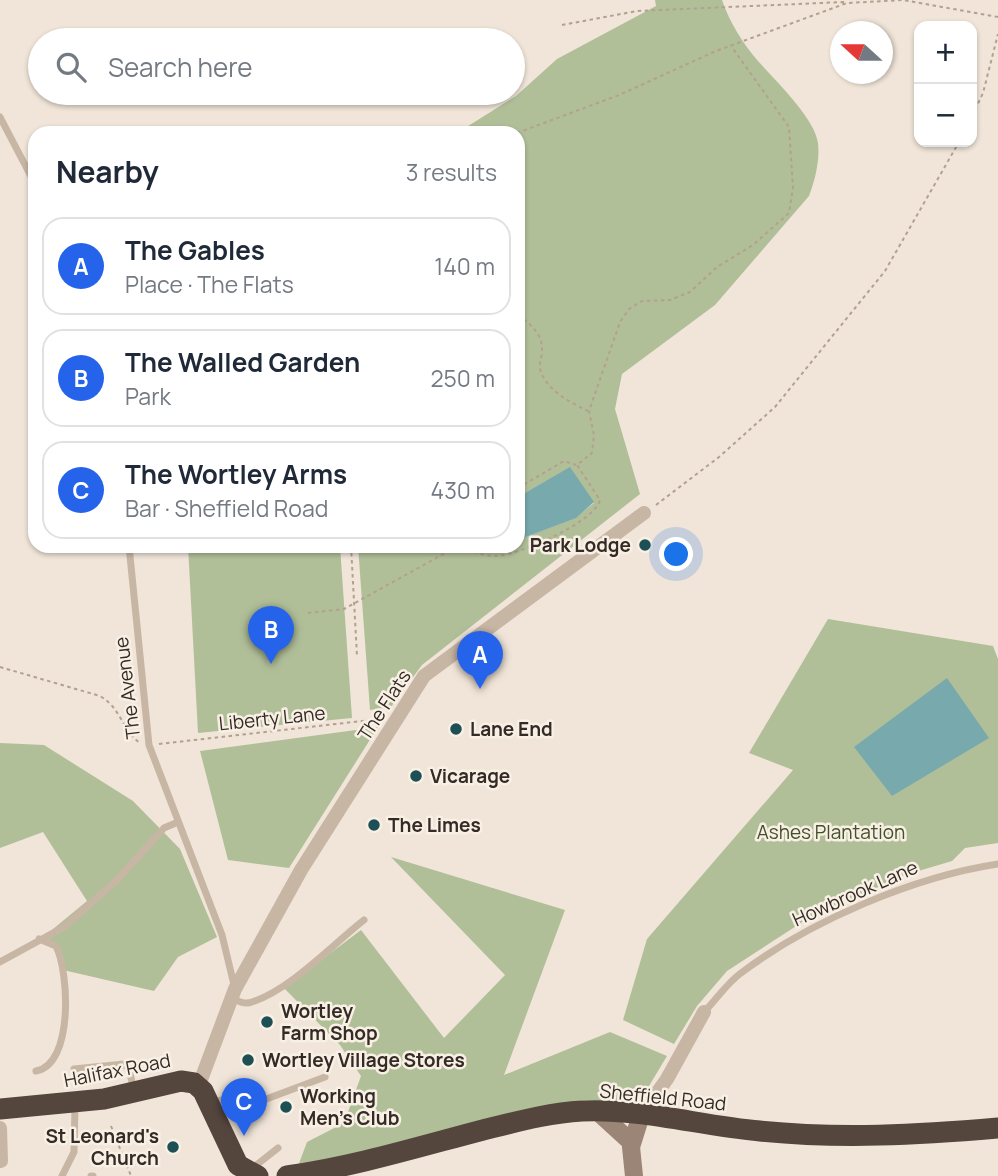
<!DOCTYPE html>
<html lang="en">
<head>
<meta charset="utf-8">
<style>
  :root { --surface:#fff; --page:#f6f6f7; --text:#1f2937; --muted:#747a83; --line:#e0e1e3; --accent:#2563eb }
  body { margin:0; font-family:Manrope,sans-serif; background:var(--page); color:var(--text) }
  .controls { position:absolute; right:21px; top:21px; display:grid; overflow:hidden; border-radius:14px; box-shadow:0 2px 5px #0004 }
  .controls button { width:63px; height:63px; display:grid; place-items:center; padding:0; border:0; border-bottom:2px solid var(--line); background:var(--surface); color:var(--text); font:35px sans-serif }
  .compass { position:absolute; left:830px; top:21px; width:63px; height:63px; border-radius:50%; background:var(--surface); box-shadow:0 2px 5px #0004; rotate:291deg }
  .you { position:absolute; left:677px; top:555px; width:24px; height:24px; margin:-18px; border:5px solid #fff; border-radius:50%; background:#1a73e8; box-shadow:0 0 0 10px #1a73e833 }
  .badge { display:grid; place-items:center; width:46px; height:46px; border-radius:50%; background:var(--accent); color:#fff; font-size:23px; font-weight:700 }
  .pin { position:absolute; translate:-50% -58px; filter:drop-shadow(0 2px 4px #0008) }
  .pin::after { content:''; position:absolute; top:37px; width:24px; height:21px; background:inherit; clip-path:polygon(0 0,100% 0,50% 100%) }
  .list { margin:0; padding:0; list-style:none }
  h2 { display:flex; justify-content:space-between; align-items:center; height:91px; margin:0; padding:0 28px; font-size:30px }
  h2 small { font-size:23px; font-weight:400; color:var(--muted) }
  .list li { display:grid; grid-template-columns:46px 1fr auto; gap:21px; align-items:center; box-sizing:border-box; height:98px; margin:0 14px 14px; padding:0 14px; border:2px solid var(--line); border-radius:21px }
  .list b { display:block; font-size:26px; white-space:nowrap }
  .list p { margin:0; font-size:23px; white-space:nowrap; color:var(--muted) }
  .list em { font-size:23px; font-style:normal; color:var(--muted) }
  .icon { flex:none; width:38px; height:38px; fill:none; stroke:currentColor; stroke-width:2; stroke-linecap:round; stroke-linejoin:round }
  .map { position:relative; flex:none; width:998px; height:1176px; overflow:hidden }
  .search { position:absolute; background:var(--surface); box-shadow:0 2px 5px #0004; left:28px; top:28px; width:497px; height:77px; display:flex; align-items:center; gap:18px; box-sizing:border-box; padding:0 24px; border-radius:38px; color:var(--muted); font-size:26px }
  .panel { position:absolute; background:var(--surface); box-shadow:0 2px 5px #0004; left:28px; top:126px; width:497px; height:427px; border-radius:21px }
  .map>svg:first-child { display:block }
  .green { fill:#b1bf99 }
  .water { fill:#78a9ac }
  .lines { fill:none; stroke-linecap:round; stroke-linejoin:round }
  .path { stroke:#b3a08f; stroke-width:2; stroke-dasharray:3.5 3.5; stroke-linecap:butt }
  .lane { stroke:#c8b6a5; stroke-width:7 }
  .street { stroke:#c8b6a5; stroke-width:14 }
  .secondary { stroke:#9b8576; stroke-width:18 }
  .highway { stroke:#54453d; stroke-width:21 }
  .poi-dot { fill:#1d4f54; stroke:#f8f0e4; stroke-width:2.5 }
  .labels { text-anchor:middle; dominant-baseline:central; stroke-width:5; stroke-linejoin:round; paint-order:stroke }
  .poi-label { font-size:19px; font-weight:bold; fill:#342b26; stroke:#f8f0e4; text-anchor:start }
  .street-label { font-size:19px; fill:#342b26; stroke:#f8f0e4 }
  .park-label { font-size:19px; fill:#42512a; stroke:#f8f0e4 }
</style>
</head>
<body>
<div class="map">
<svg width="998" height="1176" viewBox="0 0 998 1176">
  <rect width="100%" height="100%" fill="#f0e5d8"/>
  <path class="green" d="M655 0H722C729 21 743 44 758 61 774 79 815 118 818 143 820 161 815 180 809 196L715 305 622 374 615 409 640 494 422 665 391 707 370 710 358 546H518V540L575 518 594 503 570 468 518 497V133H457L516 96 557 59 656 6Z
    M188 546H340L352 718 198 733Z
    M828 619 993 646 998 659V843L965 848 952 861 905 875 807 919 727 971 697 1006 674 1044 623 1020 647 939 793 770 749 753Z
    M378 727 289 868 228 860 200 751Z
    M0 743 44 745 133 801 180 849 217 937 178 957 154 991 63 970 47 934 87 901 43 832 0 848Z
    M391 857 565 910 504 1075 610 1032 667 1056 646 1091 613 1102 585 1100 536 1107 345 1157 298 1166 307 1142 344 1123 361 1076 340 1045 284 988 361 930 444 1038 505 975Z"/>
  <path class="water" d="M570 467 594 502 576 518 518 540V497Z
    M947 678 989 738 892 796 854 747Z"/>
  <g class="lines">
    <path class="path" d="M562 25 637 11 844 2
      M972 116 983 93 998 34
      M517 133 619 95 716 51 847 3 903 0 998 17
      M518 233 524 260 522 314H518
      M518 315C530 323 543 335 542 350 542 358 538 365 541 372 548 391 571 403 588 411
      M518 488 564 461 576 465
      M656 505 719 457 775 407 885 271 959 142
      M351 546 357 656
      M461 546C472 552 484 556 497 556 519 555 595 522 600 500L577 465 592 453 594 435 589 411 620 322 629 309 642 301 670 300 690 292 717 267 753 245 789 213 793 188 789 127 731 46
      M308 613 344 609 458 546
      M0 667 100 696C122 709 121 729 140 743
      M159 744 380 719
      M111 1126 131 1176"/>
    <path class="lane" d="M0 117 35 184
      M129 546 149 745 222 935 235 989
      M0 962 64 927 117 880 164 828 178 822
      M231 998C238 1001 244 1005 252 1002 290 990 332 945 364 920
      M704 1012C716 1000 727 983 741 973 810 921 913 877 998 864
      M74 1069 124 1064 129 1069 134 1091
      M36 1071C74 1064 69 972 56 946L39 939
      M212 1102 233 1098 261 1101 325 1077
      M250 1170 278 1148
      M62 1176 74 1152 75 1106
      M91 1176H93"/>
    <path class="street" d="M199 1085 235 989 301 870 424 676 644 513
      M641 1115 667 1079 704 1012
      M0 1128 1 1161"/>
    <path class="secondary" d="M597 1111 632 1143
      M634 1176 631 1147 641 1115"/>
    <path class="highway" d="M0 1109 104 1099 181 1081 194 1083 203 1091 238 1165 258 1176
      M287 1176C353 1167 418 1147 483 1130 516 1122 548 1113 582 1111 641 1108 701 1126 760 1131 840 1139 918 1135 998 1128"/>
  </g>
  <g class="poi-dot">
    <circle cx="645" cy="545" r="7"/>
    <circle cx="456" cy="729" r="7"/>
    <circle cx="416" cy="776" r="7"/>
    <circle cx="374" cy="825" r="7"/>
    <circle cx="267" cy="1022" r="7"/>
    <circle cx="248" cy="1060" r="7"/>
    <circle cx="286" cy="1107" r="7"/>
    <circle cx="173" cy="1147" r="7"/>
  </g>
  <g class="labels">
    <g class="poi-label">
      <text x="631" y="545" text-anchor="end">Park Lodge</text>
      <text x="470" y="729">Lane End</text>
      <text x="430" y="776">Vicarage</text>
      <text x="388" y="825">The Limes</text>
      <text x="281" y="1011">Wortley<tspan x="281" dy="22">Farm Shop</tspan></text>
      <text x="262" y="1060">Wortley Village Stores</text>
      <text x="300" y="1096">Working<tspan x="300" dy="22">Men's Club</tspan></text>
      <text x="159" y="1136" text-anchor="end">St Leonard's<tspan x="159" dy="22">Church</tspan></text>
    </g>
    <g class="street-label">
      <text transform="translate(127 688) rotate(-97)">The Avenue</text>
      <text transform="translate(384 705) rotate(-57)">The Flats</text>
      <text transform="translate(272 718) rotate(-6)">Liberty Lane</text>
      <text transform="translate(855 893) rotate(-24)">Howbrook Lane</text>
      <text transform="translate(117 1070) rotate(-11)">Halifax Road</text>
      <text transform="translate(663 1097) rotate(6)">Sheffield Road</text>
    </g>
    <g class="park-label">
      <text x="831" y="832">Ashes Plantation</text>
    </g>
  </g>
</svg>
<div class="controls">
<button>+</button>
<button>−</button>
</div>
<svg class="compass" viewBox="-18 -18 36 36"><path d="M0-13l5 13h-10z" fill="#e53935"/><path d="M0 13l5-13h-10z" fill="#747a83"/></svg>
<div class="you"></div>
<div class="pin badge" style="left:480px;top:689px">A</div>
<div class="pin badge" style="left:271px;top:664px">B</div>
<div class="pin badge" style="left:244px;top:1136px">C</div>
<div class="search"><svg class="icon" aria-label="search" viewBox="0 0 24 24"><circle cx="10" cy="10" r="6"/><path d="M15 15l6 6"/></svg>Search here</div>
<section class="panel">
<h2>Nearby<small>3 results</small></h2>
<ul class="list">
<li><span class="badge">A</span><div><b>The Gables</b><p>Place · The Flats</p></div><em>140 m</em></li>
<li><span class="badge">B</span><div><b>The Walled Garden</b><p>Park</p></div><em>250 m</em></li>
<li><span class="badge">C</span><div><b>The Wortley Arms</b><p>Bar · Sheffield Road</p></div><em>430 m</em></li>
</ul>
</section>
</div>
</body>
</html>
